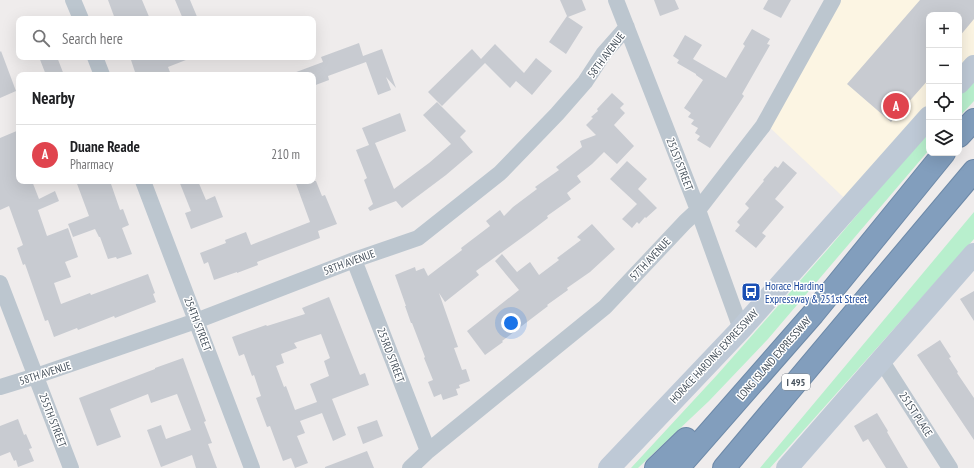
<!DOCTYPE html>
<html lang="en">
<head>
<meta charset="utf-8">
<style>
  :root { --surface:#fff; --page:#f2f2f2; --text:#202124; --muted:#757577; --line:#e0e0e0; --accent:#156ce0 }
  body { margin:0; font-family:"PT Sans Narrow",sans-serif; background:var(--page); color:var(--text) }
  .controls { position:absolute; right:12px; top:12px; display:grid; overflow:hidden; border-radius:8px; box-shadow:0 4px 16px #0002 }
  .controls button { width:36px; height:36px; display:grid; place-items:center; padding:0; border:0; border-bottom:1px solid var(--line); background:var(--surface); color:var(--text); font:20px sans-serif }
  .you { position:absolute; left:511px; top:323px; width:14px; height:14px; margin:-10px; border:3px solid #fff; border-radius:50%; background:#1a73e8; box-shadow:0 0 0 6px #1a73e833 }
  .badge { display:grid; place-items:center; width:26px; height:26px; border-radius:50%; background:var(--accent); color:#fff; font-size:13px; font-weight:700 }
  .pin { position:absolute; translate:-50% -50%; border:2px solid #fff; box-shadow:0 1px 4px #0006 }
  .list { margin:0; padding:0; list-style:none }
  h2 { display:flex; justify-content:space-between; align-items:center; height:52px; margin:0; padding:0 16px; font-size:17px }
  h2 small { font-size:13px; font-weight:400; color:var(--muted) }
  .list li { display:grid; grid-template-columns:26px 1fr auto; gap:12px; align-items:center; box-sizing:border-box; height:60px; padding:0 16px; border-top:1px solid var(--line) }
  .list b { display:block; font-size:15px; white-space:nowrap }
  .list p { margin:0; font-size:13px; white-space:nowrap; color:var(--muted) }
  .list em { font-size:13px; font-style:normal; color:var(--muted) }
  .icon { flex:none; width:22px; height:22px; fill:none; stroke:currentColor; stroke-width:2; stroke-linecap:round; stroke-linejoin:round }
  .map { position:relative; flex:none; width:974px; height:468px; overflow:hidden }
  .search { position:absolute; background:var(--surface); box-shadow:0 4px 16px #0002; left:16px; top:16px; width:300px; height:44px; display:flex; align-items:center; gap:10px; box-sizing:border-box; padding:0 14px; border-radius:8px; color:var(--muted); font-size:15px }
  .panel { position:absolute; background:var(--surface); box-shadow:0 4px 16px #0002; left:16px; top:72px; width:300px; height:112px; border-radius:8px }
  .map>svg:first-child { display:block }
  .commercial { fill:#fcf5e3 }
  .green { fill:#b8efcd }
  .building { fill:#c8cbd1; fill-rule:evenodd }
  .lines { fill:none; stroke-linecap:round; stroke-linejoin:round }
  .motorway-casing { stroke:#6d89a8; stroke-width:24 }
  .minor { stroke:#bcc6cf; stroke-width:16 }
  .secondary { stroke:#bec9d6; stroke-width:22 }
  .motorway { stroke:#829ebd; stroke-width:22 }
  .labels { text-anchor:middle; dominant-baseline:central; stroke-width:3; stroke-linejoin:round; paint-order:stroke }
  .shield { fill:#fff; stroke:#7c848c; stroke-width:1 }
  .shield-label { font-size:10px; font-weight:bold; fill:#444f5a }
  .street-label { font-size:11px; fill:#444f5a; stroke:#fff }
  .transit-label { font-size:11px; fill:#164399; stroke:#fff; text-anchor:start }
</style>
</head>
<body>
<div class="map">
<svg width="974" height="468" viewBox="0 0 974 468">
  <rect width="100%" height="100%" fill="#efecec"/>
  <path class="commercial" d="M833 0H974V79L959 96V15H929V130L859 212 765 123Z"/>
  <path class="green" d="M974 79V101L959 117V96Z
    M929 130V150L768 339 709 401 638 468H631L717 375 828 249Z
    M974 212V239L770 468H760Z"/>
  <path class="building" d="M108 0H142L150 19H115Z
    M175 0H190L198 19H183Z
    M560 0H582L586 10 568 17 583 27 566 54 549 42 567 16Z
    M654 0H675L679 9 660 16Z
    M768 0H791L781 18 763 9Z
    M920 0H974V19L959 37V15H929V79L891 122 847 84Z
    M752 29 770 39 767 44 770 45 742 94 744 96 710 148 697 140 700 136 695 133 698 128 691 124 694 120 688 117 691 113 684 108 703 80 696 75V74L677 63 679 60 673 56 685 35 702 45 693 59 726 78 745 46 743 44Z
    M359 43 363 56 382 49 396 88 386 77 391 90 378 95 366 62 328 76 329 80 313 86V75H291V74L323 62 321 57Z
    M495 44 524 73 536 58 552 71 532 95 516 81 510 88 485 63 442 106 428 92 472 49 481 59Z
    M1 51 16 91 0 98V52Z
    M39 57H57L64 75H46Z
    M130 57H191V58L168 67 171 75H136L131 60H132Z
    M612 93 624 104 620 108 625 113 614 125 634 146 617 164 604 152 592 164 577 176 581 182 567 193 571 199 547 216 548 218 531 231 476 271 479 275 445 302 439 293 458 347 454 348 462 370 466 369 470 381 459 385 460 388 456 389 458 395 443 400 441 394 434 397 428 382 433 380 424 358 425 357 412 323H411L405 306H406L395 275 415 267 416 271 424 268 428 276 462 250 461 248 490 226 486 221 500 210 504 216 513 207 537 189 535 187 559 170 556 167 582 147 580 141 596 135 586 125 593 118 591 117 598 111 597 109Z
    M437 102 466 131 460 137 473 152 446 175 402 208 396 201 370 211 368 208 373 204 364 180 367 178 356 150 369 145 362 128 400 113 406 131 375 143 394 189 429 163 451 144 423 115Z
    M19 130V181H32L39 199 55 191 59 201 38 210 47 236 68 228 78 257 65 262 71 277 54 283 61 304 90 293 91 295 148 274 155 293 153 294 156 302 115 318 114 316 78 330 77 328 54 337 48 320 45 321 25 264 23 265 17 248 23 245 9 206 0 210V138Z
    M627 161 647 179 638 189 657 208 646 218 645 217 639 224 637 222 632 228 622 219 637 204 610 179Z
    M783 161 797 173 775 199 784 207 762 233 766 236 756 248 735 231 740 225 737 222 749 208 745 204 764 181 763 180 775 166 778 168Z
    M76 181H110L120 210 123 209 129 225 122 228 132 254 117 259 116 257 108 259 100 237H99L95 229 73 237 68 224 89 216Z
    M179 181H198L206 200 215 196 223 217 191 229 185 213 191 211Z
    M295 181H316L322 196 325 195 337 224 318 231 320 238 257 262 258 265 237 273V272L214 280 208 262 204 264 200 253 226 243 225 240 246 232 251 245 310 222Z
    M592 224 615 249 590 272 567 288 568 290 547 305 548 306 502 341 503 342 485 355 467 331 519 290 495 261 502 254 517 272 530 262 539 275 559 260 557 258 581 240 577 237Z
    M974 291V321L960 299Z
    M329 297 360 375 365 373 369 385 332 399 346 435 333 441 322 413 300 421 305 433 297 436 308 463 295 468 291 458 283 461 270 426 267 427 256 398 261 396 254 375 252 376 244 354 239 356 232 337 266 325 267 326 305 314 302 308ZM321 334 330 358 324 361 329 376 310 384 317 402 295 410 286 386 284 387 276 366 284 363 281 354 297 348 294 343Z
    M940 340 951 357 949 358 958 372 957 373 974 398V440L917 355Z
    M183 358 206 421 204 422 212 443 208 444 217 468H196L192 455 161 467 147 430 161 425 166 439 191 430 177 394 151 403 148 394 110 409 121 437 97 446 79 398 155 369V368Z
    M877 413 888 431 887 432 908 468H886L868 439 863 442 854 426Z
    M18 419 24 435 26 434 32 448 29 449 34 461 18 467 16 460 14 461 10 452 0 456V426Z
    M377 420 383 436 363 444 357 427Z
    M367 451 374 468H325V467Z"/>
  <g class="lines">
    <g class="motorway-casing">
      <path id="motorway" d="M959 136 974 120
        M656 468 686 439
        M678 468 813 314 944 153
        M724 468 974 171"/>
    </g>
    <path class="minor" d="M73 0 81 19
      M616 0 698 210 741 329
      M95 57 102 75
      M143 181 252 468
      M354 260 428 451
      M0 283 71 468
      M881 360 950 468
      M0 387 36 376 196 321 354 260 418 238 500 173 557 114 585 82 604 53 627 27
      M410 468 428 451 605 307 685 222 698 210 763 126 833 0"/>
    <path class="secondary" d="M959 83 974 66
      M609 468 741 329 929 117
      M787 468 974 254"/>
    <use href="#motorway" class="motorway"/>
  </g>
  <defs>
    <g id="bus-square" transform="scale(1)"><rect x="-9" y="-9" width="18" height="18" rx="4" fill="#1a4fb4" stroke="#fff"/><path d="M-5-6H5V4H4V6H2V4H-2V6H-4V4H-5ZM-3.5-4V0h7V-4ZM-3.5 1.2v1.5H-2V1.2ZM2 1.2v1.5H3.5V1.2Z" fill="#fff"/></g>
  </defs>
  <g fill-rule="evenodd">
    <use href="#bus-square" x="751" y="292"/>
  </g>
  <g class="labels">
    <rect class="shield" x="782" y="374" width="28" height="16" rx="3"/>
    <g class="shield-label">
      <text x="796" y="382">I 495</text>
    </g>
    <g class="street-label">
      <text transform="translate(606 55) rotate(-53)">58TH AVENUE</text>
      <text transform="translate(680 164) rotate(69)">251ST STREET</text>
      <text transform="translate(650 259) rotate(-47)">57TH AVENUE</text>
      <text transform="translate(349 262) rotate(-20)">58TH AVENUE</text>
      <text transform="translate(198 324) rotate(69)">254TH STREET</text>
      <text transform="translate(391 355) rotate(69)">253RD STREET</text>
      <text transform="translate(714 356) rotate(-47)">HORACE HARDING EXPRESSWAY</text>
      <text transform="translate(774 358) rotate(-49)">LONG ISLAND EXPRESSWAY</text>
      <text transform="translate(45 373) rotate(-18)">58TH AVENUE</text>
      <text transform="translate(916 414) rotate(57)">251ST PLACE</text>
      <text transform="translate(53 420) rotate(69)">255TH STREET</text>
    </g>
    <g class="transit-label">
      <text x="765" y="286">Horace Harding<tspan x="765" dy="13">Expressway &amp; 251st Street</tspan></text>
    </g>
  </g>
</svg>
<div class="controls">
<button>+</button>
<button>−</button>
<button><svg class="icon" aria-label="locate" viewBox="0 0 24 24"><circle cx="12" cy="12" r="6"/><path d="M12 2v4M12 18v4M2 12h4M18 12h4"/></svg></button>
<button><svg class="icon" aria-label="layers" viewBox="0 0 24 24"><path d="M12 4l9 5-9 5-9-5zM3 14l9 5 9-5"/></svg></button>
</div>
<div class="you"></div>
<div class="pin badge" style="left:896px;top:106px;background:#e0444e">A</div>
<div class="search"><svg class="icon" aria-label="search" viewBox="0 0 24 24"><circle cx="10" cy="10" r="6"/><path d="M15 15l6 6"/></svg>Search here</div>
<section class="panel">
<h2>Nearby<small></small></h2>
<ul class="list">
<li><span class="badge" style="background:#e0444e">A</span><div><b>Duane Reade</b><p>Pharmacy</p></div><em>210 m</em></li>
</ul>
</section>
</div>
</body>
</html>
